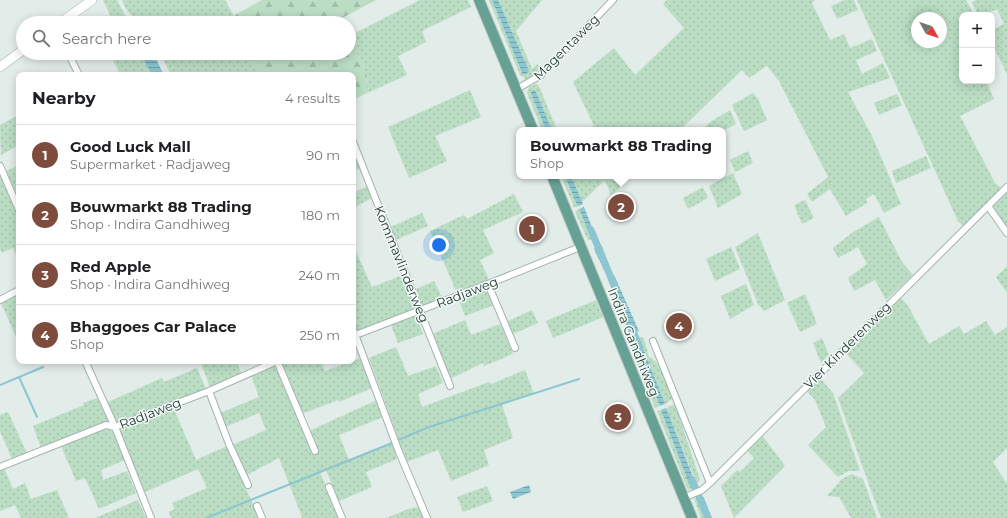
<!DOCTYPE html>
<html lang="en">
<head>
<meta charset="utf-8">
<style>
  :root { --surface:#fff; --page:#f2f2f2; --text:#202124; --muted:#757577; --line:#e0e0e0; --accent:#7e4c3d }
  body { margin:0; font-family:Montserrat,sans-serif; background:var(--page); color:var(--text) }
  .controls { position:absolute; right:12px; top:12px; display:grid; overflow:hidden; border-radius:8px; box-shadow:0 2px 10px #0003 }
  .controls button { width:36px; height:36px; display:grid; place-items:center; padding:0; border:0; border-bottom:1px solid var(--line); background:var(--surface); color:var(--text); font:20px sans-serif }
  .compass { position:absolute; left:911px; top:12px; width:36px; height:36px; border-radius:50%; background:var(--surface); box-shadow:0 2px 10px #0003; rotate:130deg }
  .you { position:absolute; left:439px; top:245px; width:14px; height:14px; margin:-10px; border:3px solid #fff; border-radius:50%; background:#1a73e8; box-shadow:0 0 0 6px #1a73e833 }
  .badge { display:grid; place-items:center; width:26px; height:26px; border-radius:50%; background:var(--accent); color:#fff; font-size:13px; font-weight:700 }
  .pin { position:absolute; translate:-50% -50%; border:2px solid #fff; box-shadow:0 1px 4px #0006 }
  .popup { position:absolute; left:516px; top:127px; width:210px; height:52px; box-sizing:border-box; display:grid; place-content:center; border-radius:8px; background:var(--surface); filter:drop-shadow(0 1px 3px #0005); font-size:13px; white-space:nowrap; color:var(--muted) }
  .popup b { font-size:15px; color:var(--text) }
  .popup::after { content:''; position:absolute; left:50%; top:100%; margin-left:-8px; border:8px solid transparent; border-top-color:var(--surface) }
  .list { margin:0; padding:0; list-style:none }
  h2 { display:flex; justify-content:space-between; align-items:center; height:52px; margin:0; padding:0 16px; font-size:17px }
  h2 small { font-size:13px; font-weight:400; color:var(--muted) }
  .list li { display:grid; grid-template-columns:26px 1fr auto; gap:12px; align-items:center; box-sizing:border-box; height:60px; padding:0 16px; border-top:1px solid var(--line) }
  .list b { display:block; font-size:15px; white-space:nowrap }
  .list p { margin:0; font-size:13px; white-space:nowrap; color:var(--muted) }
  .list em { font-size:13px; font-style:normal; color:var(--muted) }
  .icon { flex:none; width:22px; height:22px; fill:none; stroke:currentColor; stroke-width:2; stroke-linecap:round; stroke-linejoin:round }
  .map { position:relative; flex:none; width:1007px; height:518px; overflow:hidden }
  .search { position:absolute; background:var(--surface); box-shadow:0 2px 10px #0003; left:16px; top:16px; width:340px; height:44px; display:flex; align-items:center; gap:10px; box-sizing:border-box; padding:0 14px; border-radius:22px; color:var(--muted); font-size:15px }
  .panel { position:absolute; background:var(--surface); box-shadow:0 2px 10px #0003; left:16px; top:72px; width:340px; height:292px; border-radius:8px }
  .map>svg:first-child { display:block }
  .grass { fill:url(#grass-dots); fill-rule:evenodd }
  .forest { fill:url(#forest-firs) }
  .water { fill:url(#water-rules) }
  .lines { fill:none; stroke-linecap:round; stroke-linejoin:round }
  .stream { stroke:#8bc6d1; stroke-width:2 }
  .canal { stroke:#8bc6d1; stroke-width:7 }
  .street-casing { stroke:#a5b4af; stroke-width:8 }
  .secondary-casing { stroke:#a0b8b0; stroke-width:10 }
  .primary-casing { stroke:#c1c9c7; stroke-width:12 }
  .street { stroke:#fff; stroke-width:6 }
  .secondary { stroke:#fff; stroke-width:9 }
  .primary { stroke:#67a193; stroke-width:10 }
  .labels { text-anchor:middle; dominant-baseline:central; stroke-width:3; stroke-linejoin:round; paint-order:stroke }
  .street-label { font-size:13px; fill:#223d36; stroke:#f3f9f6 }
</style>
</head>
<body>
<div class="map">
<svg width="1007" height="518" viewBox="0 0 1007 518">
  <defs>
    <pattern id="grass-dots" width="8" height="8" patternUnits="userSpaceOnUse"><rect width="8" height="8" fill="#bbddc4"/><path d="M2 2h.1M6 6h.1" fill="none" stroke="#a0bfa9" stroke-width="1.8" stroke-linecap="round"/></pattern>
    <pattern id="forest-firs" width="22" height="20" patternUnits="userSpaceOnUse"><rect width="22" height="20" fill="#bbddc4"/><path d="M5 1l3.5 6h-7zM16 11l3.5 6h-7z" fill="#a0bfa9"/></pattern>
    <pattern id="water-rules" width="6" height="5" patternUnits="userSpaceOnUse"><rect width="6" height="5" fill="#8bc6d1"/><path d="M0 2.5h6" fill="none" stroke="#71a2aa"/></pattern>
  </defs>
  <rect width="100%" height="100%" fill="#e2ece8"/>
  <path class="grass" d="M103 0H117L127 19 135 23H114Z
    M122 0H225L238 23H145L144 20C130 17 127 12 122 0Z
    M420 0H468L471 7 422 31 426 42 398 56 407 75 365 94 367 74 349 39V36Z
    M489 0H492L522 73 525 75 513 35 498 0H542L516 31 532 69 537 64 542 69 533 77 526 79 520 75Z
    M667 0H815L812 3 830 40 844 34 850 48 872 39 877 51 856 60 862 74 883 63 890 78 848 92 872 136 901 204 884 213 874 194 866 199 867 203 846 216 830 189 812 202 807 194 828 177 779 81 767 66 749 78 742 70 680 130H585L594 126 573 82 614 48 635 75 684 28 663 4Z
    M845 0H854L858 10 837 19 831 6Z
    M857 0H966L974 15H962V81H986L994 99 960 116 995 183 1001 188 963 226 958 221ZM917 18H941V42H917Z
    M976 0H1007V74L992 43V30L1004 24 997 9 983 15H978L972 2Z
    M126 53H140L152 75H112L119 71 113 61Z
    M160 53H248L258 75H171Z
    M537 84 539 86 557 130H552L535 90 531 94 546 130H542L527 93 529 87Z
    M470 90 481 117 435 136 447 161 409 178 388 127Z
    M753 93 758 99 767 120 744 131 732 105Z
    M897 94 902 105 879 115 874 103Z
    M730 110 736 124 723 131 702 130 710 122Z
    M19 115V145L1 155 0 125Z
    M353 147 361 168 353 172Z
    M748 151 753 163 735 172 730 160Z
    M926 156 931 168 896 183 892 171Z
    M19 165V199L6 171Z
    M0 172 19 217V262L13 248 2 253 0 249Z
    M733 173 742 194 718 208 709 186Z
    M561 176H565L578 207H574Z
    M571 176H632L611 196 605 180 582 202Z
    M367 186 372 198 353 208V193Z
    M703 187 708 198 688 209 683 198Z
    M1007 192V227L993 207Z
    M514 194 523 212 483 230 494 253 480 260 489 280 457 293 430 231 464 215 467 219Z
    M805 200 814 218 802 224 794 205Z
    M579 209 592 240H588L575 212Z
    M422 213 428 226 396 240 391 227Z
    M879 217 902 262 913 275 886 300 875 280 854 291 848 278 867 264 858 247 838 258 833 248 853 232Z
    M758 233 785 300 764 311 758 304 735 247Z
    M353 245 372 287 403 275 417 309 357 332 353 322Z
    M731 247 740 269 715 281 706 259Z
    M1007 266V293L996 277Z
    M434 281 443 299 423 307 416 289Z
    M746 284 754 305 730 319 721 296Z
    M487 287 494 305 465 316 458 298Z
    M19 294V335L16 337 1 303Z
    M805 294 817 324 800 332 787 303Z
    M901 298 908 306 929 344 959 326 964 334 986 321 995 335 1007 327V448L993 462 1007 484V518H881L838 398 864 373 845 352Z
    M596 300 603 317 553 338 546 321Z
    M532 310 538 323 513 334 508 321Z
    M416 315 423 334 398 343 391 325Z
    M465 320 471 335 500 324 513 354 484 366 483 363 450 379 432 334Z
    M641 337 644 339 649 357C660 360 669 388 672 399L665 404 639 338Z
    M822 338 829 355 821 363 813 343Z
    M632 341H634L660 406 655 408 632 351Z
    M396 347 408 376 436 366 443 383 418 394 422 407 489 382 491 384 525 370 534 394 502 405 513 438 484 450 489 465 451 481 438 450 407 462 369 358Z
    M361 358 372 388 339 402 338 400 302 414 280 362 321 361 325 371Z
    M200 361H236L242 374 210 387Z
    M276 364 314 455 318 453 309 431 377 400 383 417 339 435 349 460 392 443 397 459 366 472 372 487 339 501 326 470 320 472 339 518H301L302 517 279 458 245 476 232 445 266 430 259 413 225 427 220 413 259 397 251 375Z
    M197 368 206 389 117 423 108 402 162 378 164 382Z
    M820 378 833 393 860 471H848L838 477 808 445 826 427 815 400 807 391Z
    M97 398 108 420 107 423 41 448 33 426 84 405 83 403Z
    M675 404 700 480 697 483 696 482 666 408Z
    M173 407 196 460 227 446 259 518H171L169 512 175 509 172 503 207 488 198 469 145 492 118 429Z
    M661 410 691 489 688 490 657 411Z
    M8 412 27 453 12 459 0 431V415Z
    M106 428 115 433 125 460 101 470 103 480 127 471 136 493 99 509 85 478 76 481 61 446Z
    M762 435 785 466 734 518 721 486 737 470 740 472 754 458 747 450Z
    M4 468 13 489 25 483 31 499 57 490 69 518H21L15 505 0 511V470Z
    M852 474 863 479 877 518H851L839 497 827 496 842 479Z
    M487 486 493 501 463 512 457 497Z
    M697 498 705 518H701L694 499Z
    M138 500 146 518H95Z
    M419 507 424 518H386L411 508Z"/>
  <path class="forest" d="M262 0H376L333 23H238L235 15Z
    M349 39 367 74 365 94 353 100V75H258L248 53H349Z"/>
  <path class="water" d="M492 0H498L529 71 525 75 522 73Z
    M140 53H153L164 75H152Z
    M535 90 536 92 552 130H546L531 94V91Z
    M565 176H571L583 204 579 206 577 205Z
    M584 207 596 237 592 240 579 209Z
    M601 244 610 268 604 270 594 249 595 247Z
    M614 275 639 331 630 335 607 277Z
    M639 338 665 404 660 406 634 341Z
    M666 408 695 482 698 485 691 489 661 410Z
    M529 485 531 492 513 499 510 492Z
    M702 496 704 498 712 518H705L697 498Z"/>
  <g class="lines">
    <path class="stream" d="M19 377 37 417
      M0 385 43 367
      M398 440 429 427 579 379
      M206 518 392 443"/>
    <path class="canal" d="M591 230 614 285
      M631 326 640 348
      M692 480 708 518"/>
    <g class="street-casing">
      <path id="street" d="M68 53 79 75
        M517 89 541 75 613 0
        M353 142 450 386
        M0 166 19 210
        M988 206 1007 233
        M488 284 515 348
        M0 300 19 290
        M353 329 399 452 427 518
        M353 336 488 284 580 247
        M653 341 710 483
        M85 361 115 427 151 518
        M277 361 315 451
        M209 391 229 444 248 485
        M0 467 106 425 115 427 209 391 277 361
        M329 487 342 518
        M683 498 702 490 710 483 1007 187
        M257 506 262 518"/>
    </g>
    <g class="secondary-casing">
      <path id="secondary" d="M60 23 92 0
        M0 67 23 50"/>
    </g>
    <g class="primary-casing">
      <path id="primary" d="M479 0 533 130
        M552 176 692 518"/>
    </g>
    <use href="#street" class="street"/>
    <use href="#secondary" class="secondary"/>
    <use href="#primary" class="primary"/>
  </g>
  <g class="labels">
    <g class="street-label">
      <text transform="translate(566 47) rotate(-45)">Magentaweg</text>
      <text transform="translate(402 264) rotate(68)">Kommavlinderweg</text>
      <text transform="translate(467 292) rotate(-21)">Radjaweg</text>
      <text transform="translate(634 342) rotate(68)">Indira Gandhiweg</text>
      <text transform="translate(847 345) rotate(-45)">Vier Kinderenweg</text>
      <text transform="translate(150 413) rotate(-21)">Radjaweg</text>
    </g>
  </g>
</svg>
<div class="controls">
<button>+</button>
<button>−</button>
</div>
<svg class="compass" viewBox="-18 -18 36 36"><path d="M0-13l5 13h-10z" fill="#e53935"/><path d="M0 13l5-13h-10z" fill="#757577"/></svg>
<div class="you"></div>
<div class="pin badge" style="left:532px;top:229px">1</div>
<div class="pin badge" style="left:621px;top:207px">2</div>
<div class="popup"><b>Bouwmarkt 88 Trading</b>Shop</div>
<div class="pin badge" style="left:618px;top:417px">3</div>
<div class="pin badge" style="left:679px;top:326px">4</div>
<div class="search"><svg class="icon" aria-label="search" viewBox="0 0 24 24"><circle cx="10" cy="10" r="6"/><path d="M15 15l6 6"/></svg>Search here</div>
<section class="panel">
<h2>Nearby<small>4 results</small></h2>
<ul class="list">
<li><span class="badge">1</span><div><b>Good Luck Mall</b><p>Supermarket · Radjaweg</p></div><em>90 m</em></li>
<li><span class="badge">2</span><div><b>Bouwmarkt 88 Trading</b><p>Shop · Indira Gandhiweg</p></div><em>180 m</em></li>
<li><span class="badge">3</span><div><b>Red Apple</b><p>Shop · Indira Gandhiweg</p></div><em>240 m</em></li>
<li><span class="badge">4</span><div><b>Bhaggoes Car Palace</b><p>Shop</p></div><em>250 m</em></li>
</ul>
</section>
</div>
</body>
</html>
